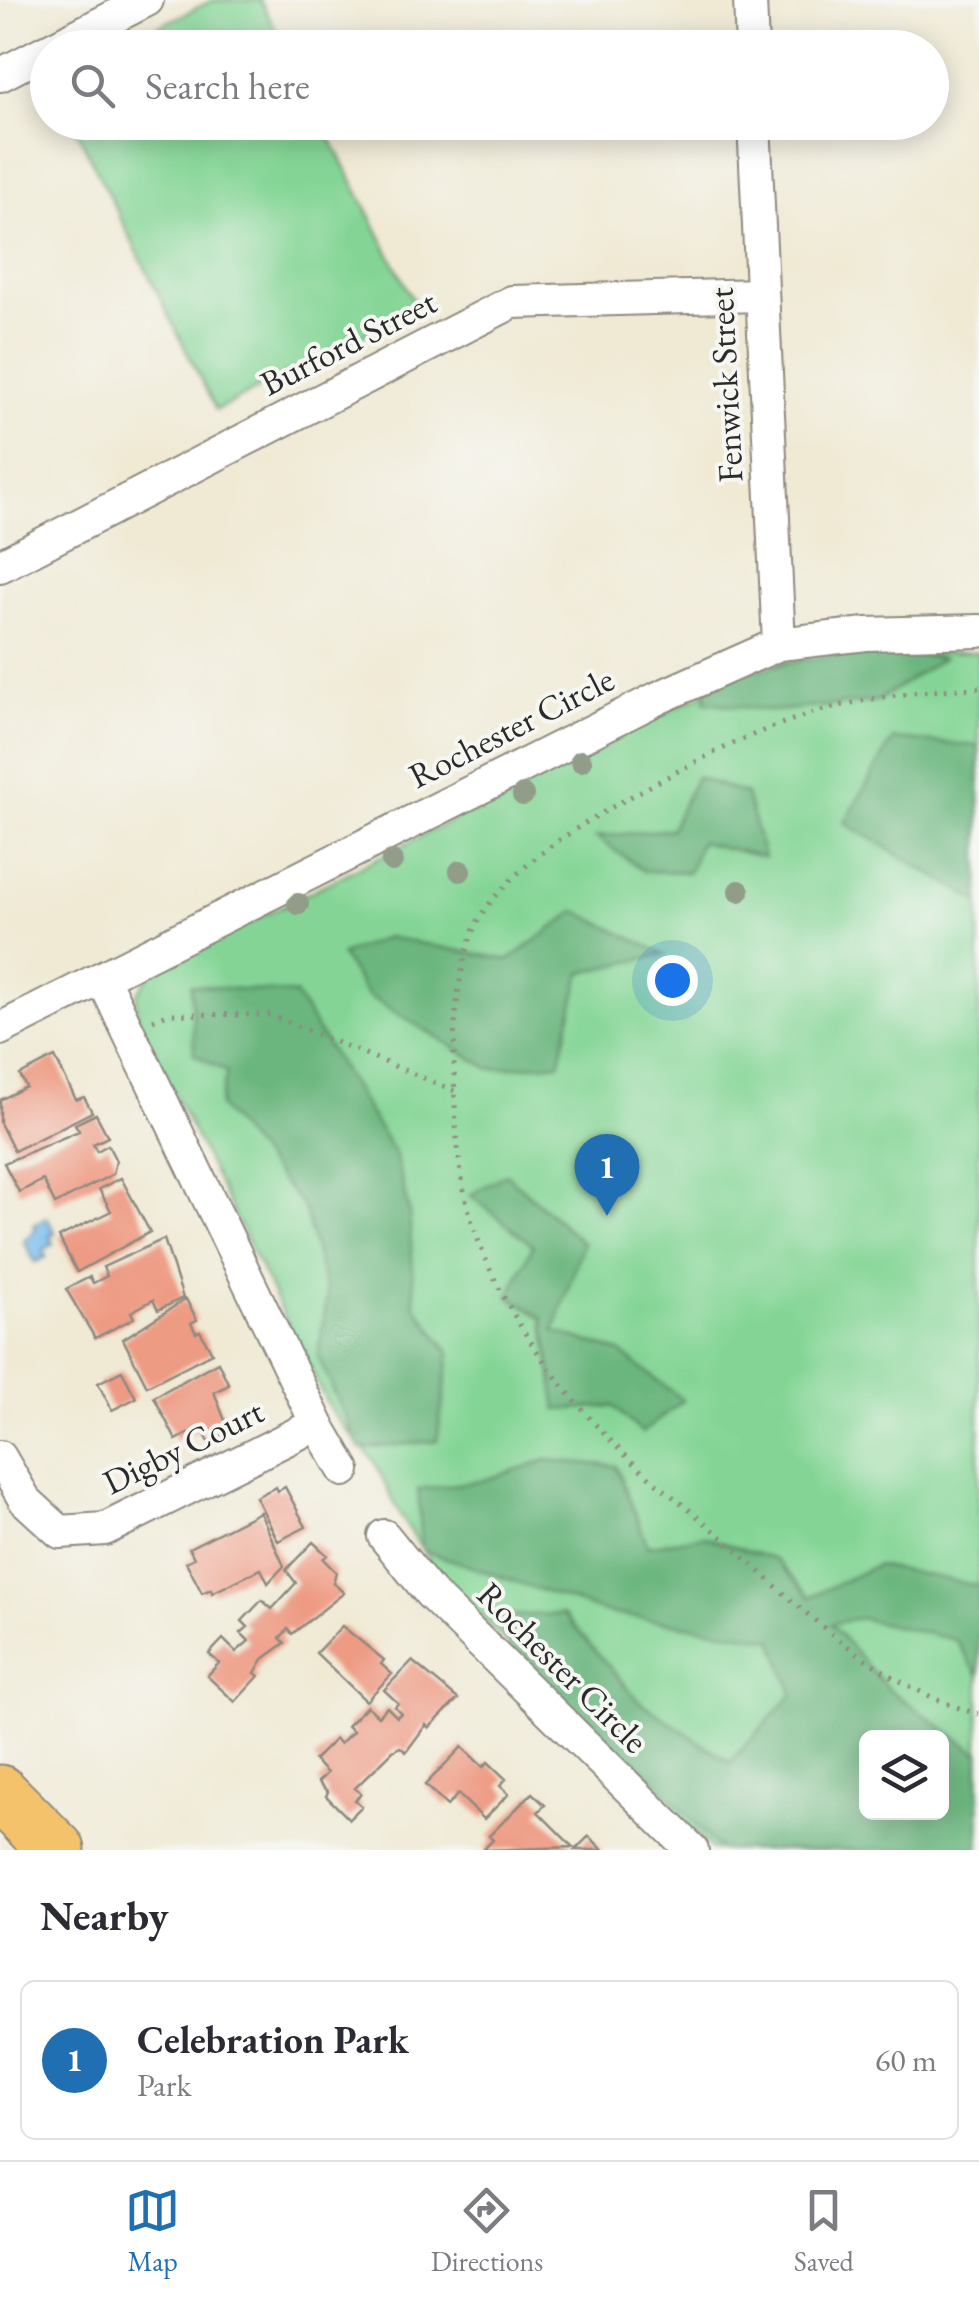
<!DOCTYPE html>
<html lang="en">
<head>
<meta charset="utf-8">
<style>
  :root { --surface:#fff; --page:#f7f7f7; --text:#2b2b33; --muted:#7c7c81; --line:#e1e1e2; --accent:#1f6fb2 }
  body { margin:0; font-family:"EB Garamond",serif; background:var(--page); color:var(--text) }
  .controls { position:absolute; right:30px; bottom:30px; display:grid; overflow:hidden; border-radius:15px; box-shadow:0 5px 25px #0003 }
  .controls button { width:90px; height:90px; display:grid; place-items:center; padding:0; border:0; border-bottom:2px solid var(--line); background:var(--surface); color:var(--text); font:50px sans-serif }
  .you { position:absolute; left:672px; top:980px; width:35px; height:35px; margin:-25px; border:8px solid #fff; border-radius:50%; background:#1a73e8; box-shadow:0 0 0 15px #1a73e833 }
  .badge { display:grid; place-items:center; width:65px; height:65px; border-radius:50%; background:var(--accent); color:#fff; font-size:32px; font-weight:700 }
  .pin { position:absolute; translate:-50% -82px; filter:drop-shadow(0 2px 5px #0008) }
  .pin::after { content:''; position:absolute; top:52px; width:35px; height:30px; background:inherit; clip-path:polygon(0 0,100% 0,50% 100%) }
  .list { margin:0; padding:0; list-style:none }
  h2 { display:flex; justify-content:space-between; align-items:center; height:130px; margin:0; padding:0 40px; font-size:42px }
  h2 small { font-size:32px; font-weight:400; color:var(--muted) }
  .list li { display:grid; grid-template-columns:65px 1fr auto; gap:30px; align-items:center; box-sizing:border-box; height:160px; margin:0 20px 20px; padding:0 20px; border:2px solid var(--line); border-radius:15px }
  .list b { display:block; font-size:38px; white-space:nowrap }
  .list p { margin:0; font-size:32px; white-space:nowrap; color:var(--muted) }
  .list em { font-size:32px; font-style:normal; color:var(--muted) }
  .icon { flex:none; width:55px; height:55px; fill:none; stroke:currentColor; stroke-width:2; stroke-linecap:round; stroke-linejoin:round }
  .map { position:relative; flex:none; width:979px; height:1850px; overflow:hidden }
  .search { position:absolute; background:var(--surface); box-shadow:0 5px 25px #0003; left:30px; right:30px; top:30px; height:110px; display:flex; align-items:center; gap:25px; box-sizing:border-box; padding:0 35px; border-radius:55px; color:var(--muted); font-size:38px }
  .sheet { height:310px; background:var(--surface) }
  nav { display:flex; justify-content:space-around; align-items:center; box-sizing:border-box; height:140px; border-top:2px solid var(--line); background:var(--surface); font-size:28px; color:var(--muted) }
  nav a { display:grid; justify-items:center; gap:5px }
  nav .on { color:var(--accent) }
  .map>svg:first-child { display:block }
  .green { fill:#84d595; stroke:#588060; stroke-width:2.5; fill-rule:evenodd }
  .forest { fill:#6bb67e; stroke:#4b7054; stroke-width:2.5; fill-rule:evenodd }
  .water { fill:#78bdef; stroke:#52748d; stroke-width:2.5 }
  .building { fill:#ee9b84 }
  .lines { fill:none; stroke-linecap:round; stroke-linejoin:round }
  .street-casing { stroke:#8e8a80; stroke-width:36 }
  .highway-casing { stroke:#8e8a80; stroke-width:59 }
  .path { stroke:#8e8a80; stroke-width:5; stroke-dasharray:2.5 8; stroke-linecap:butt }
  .street { stroke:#fff; stroke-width:32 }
  .highway { stroke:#f4c26a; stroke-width:55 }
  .tree { fill:#929d89 }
  .labels { text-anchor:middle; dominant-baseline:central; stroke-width:8; stroke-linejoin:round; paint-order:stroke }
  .street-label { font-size:35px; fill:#2b2b2b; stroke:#f6f6f2 }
</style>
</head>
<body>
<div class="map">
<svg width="979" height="1850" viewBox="0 0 979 1850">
  <rect width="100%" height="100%" fill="#f6f6f2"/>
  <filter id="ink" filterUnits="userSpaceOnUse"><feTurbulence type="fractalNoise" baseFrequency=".01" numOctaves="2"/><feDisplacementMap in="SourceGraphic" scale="20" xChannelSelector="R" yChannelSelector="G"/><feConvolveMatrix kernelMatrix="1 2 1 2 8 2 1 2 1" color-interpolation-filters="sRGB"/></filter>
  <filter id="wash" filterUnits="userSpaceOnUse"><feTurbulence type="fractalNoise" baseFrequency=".0048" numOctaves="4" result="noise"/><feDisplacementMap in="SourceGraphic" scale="40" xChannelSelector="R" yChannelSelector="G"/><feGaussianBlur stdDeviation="2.25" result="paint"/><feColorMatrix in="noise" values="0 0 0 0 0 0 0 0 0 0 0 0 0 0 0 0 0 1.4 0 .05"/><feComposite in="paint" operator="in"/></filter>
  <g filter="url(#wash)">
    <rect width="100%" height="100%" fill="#f0ead5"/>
    <path class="green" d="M213 0H260L285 47H117Z
      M73 123H323L417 308 216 410Z
      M979 652V1850H712L439 1575 399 1513 375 1462 332 1413 137 1019 136 995 151 972 723 684 780 662 854 653ZM866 1738H942V1812H866Z"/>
    <path class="forest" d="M857 649 943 658 877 701 773 711 705 702 706 679Z
      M893 739 979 746V902L845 823Z
      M696 777 746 794 764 857 700 842 689 872 644 871 596 837 671 829Z
      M576 911 664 954 581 973 559 1063 490 1069 367 995 341 955 387 937 509 960Z
      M191 985 295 994 395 1154 409 1212 415 1305 450 1353 437 1441 360 1449 318 1356 327 1296 304 1208 219 1106 227 1072 194 1054Z
      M506 1174 583 1243 554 1331 620 1352 683 1400 642 1433 613 1406 557 1410 543 1318 509 1296 533 1245 470 1195Z
      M547 1460 616 1466 648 1546 703 1536 776 1560 810 1597 877 1565 979 1586V1676L956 1640 859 1618 831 1624 887 1688 979 1754V1850H720L653 1779 514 1660 497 1616 563 1614 640 1702 730 1762 793 1694 773 1639 608 1613 422 1550 418 1489 481 1481ZM866 1738H942V1812H866Z"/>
    <path class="water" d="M47 1218 55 1233 50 1236 54 1244 43 1250 46 1257 35 1262 24 1241 36 1229 34 1225Z"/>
    <g id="blocks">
      <path class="building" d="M55 1057 76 1100 84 1097 92 1112 14 1151 0 1123V1100L26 1087 20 1075Z
        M96 1114 108 1137 93 1144 97 1151 108 1145 116 1161 113 1174 55 1204 43 1180 19 1192 4 1163 79 1131 75 1124Z
        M121 1178 150 1232 77 1272 59 1237 111 1211 99 1189Z
        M164 1239 183 1298 158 1310 153 1300 131 1312 134 1318 95 1338 66 1289 90 1277 93 1283 107 1276 103 1267Z
        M186 1299 197 1320 191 1323 196 1333 200 1331 212 1353 147 1386 123 1339Z
        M218 1362 229 1385 214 1392 229 1431 209 1442 201 1427 176 1440 154 1397Z
        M122 1371 136 1398 112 1410 98 1383Z
        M276 1487 278 1491 285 1487 306 1527 278 1541 256 1497Z
        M260 1512 284 1566 268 1583 261 1569 212 1593 211 1589 202 1593 186 1562 194 1558 189 1548Z
        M313 1542 327 1555 323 1559 336 1572 333 1583 344 1593 292 1634 288 1629 280 1638 285 1643 263 1659 255 1673 259 1676 235 1702 207 1676 219 1663 209 1654 223 1639 236 1652 249 1641 241 1633 248 1627 242 1621 262 1600 272 1609 296 1583 286 1570Z
        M342 1626 384 1660 381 1664 392 1674 366 1701 316 1653Z
        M412 1661 458 1699 429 1728 426 1725 406 1752 400 1747 393 1751 355 1788 361 1794 355 1800 362 1806 349 1819 326 1796 328 1792 318 1782 327 1773 314 1760 335 1739 340 1744 353 1731 347 1726 367 1706 378 1716 387 1707 397 1717 401 1713 395 1707 398 1703 384 1690Z
        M462 1747 483 1767 488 1762 506 1779 500 1786 509 1794 484 1819 458 1794 447 1806 425 1785Z
        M532 1793 545 1805 538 1812 573 1847 483 1850 493 1840 489 1836Z
        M589 1836 603 1850H575Z"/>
    </g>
  </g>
  <g filter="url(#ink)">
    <use href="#blocks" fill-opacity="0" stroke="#8e8a80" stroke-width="2.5"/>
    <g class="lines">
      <g class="street-casing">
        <path id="street" d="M750 0 752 48
          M53 48 147 0
          M0 75 48 50
          M754 122 779 644
          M0 566 512 302 760 295
          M103 979 317 1424 344 1470
          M0 1029 658 698 779 644 866 634 979 631
          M0 1457 25 1500 60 1532 105 1529 317 1424
          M384 1536 430 1593 692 1850"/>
      </g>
      <g class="highway-casing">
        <path id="highway" d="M0 1793 57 1850"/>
      </g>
      <path class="path" d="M979 688C845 693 769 721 652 785 593 817 528 853 486 908 460 940 453 1022 454 1063 455 1113 456 1166 470 1215 494 1299 552 1381 614 1444 647 1478 687 1507 723 1538 798 1606 878 1687 979 1714
        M153 1020 167 1014 270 1015 455 1091"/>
      <use href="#street" class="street"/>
      <use href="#highway" class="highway"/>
    </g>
    <g class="tree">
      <circle cx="581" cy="761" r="11"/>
      <circle cx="523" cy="795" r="11"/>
      <circle cx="392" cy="861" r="11"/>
      <circle cx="460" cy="871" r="11"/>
      <circle cx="739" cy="891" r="11"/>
      <circle cx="298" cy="904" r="11"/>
    </g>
  </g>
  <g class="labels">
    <g class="street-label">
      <text transform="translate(348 342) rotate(-27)">Burford Street</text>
      <text transform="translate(725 385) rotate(-93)">Fenwick Street</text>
      <text transform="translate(511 727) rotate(-27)">Rochester Circle</text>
      <text transform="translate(183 1446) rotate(-26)">Digby Court</text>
      <text transform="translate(563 1667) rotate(45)">Rochester Circle</text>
    </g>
  </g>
</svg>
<div class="controls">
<button><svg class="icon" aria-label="layers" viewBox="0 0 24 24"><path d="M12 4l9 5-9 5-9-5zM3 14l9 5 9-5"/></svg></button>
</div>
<div class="you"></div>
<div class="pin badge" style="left:607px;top:1216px">1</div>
<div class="search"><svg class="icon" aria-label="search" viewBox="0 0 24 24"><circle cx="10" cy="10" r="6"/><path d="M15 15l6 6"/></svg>Search here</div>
</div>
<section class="sheet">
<h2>Nearby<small></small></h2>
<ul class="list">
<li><span class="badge">1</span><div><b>Celebration Park</b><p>Park</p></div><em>60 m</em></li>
</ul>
</section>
<nav>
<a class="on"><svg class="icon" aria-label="map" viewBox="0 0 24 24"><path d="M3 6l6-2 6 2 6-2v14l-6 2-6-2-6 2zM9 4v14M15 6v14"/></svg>Map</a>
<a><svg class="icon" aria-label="directions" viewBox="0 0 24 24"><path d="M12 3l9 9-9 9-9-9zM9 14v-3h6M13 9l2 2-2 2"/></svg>Directions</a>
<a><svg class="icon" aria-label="saved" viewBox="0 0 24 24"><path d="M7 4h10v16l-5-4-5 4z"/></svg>Saved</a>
</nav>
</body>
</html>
